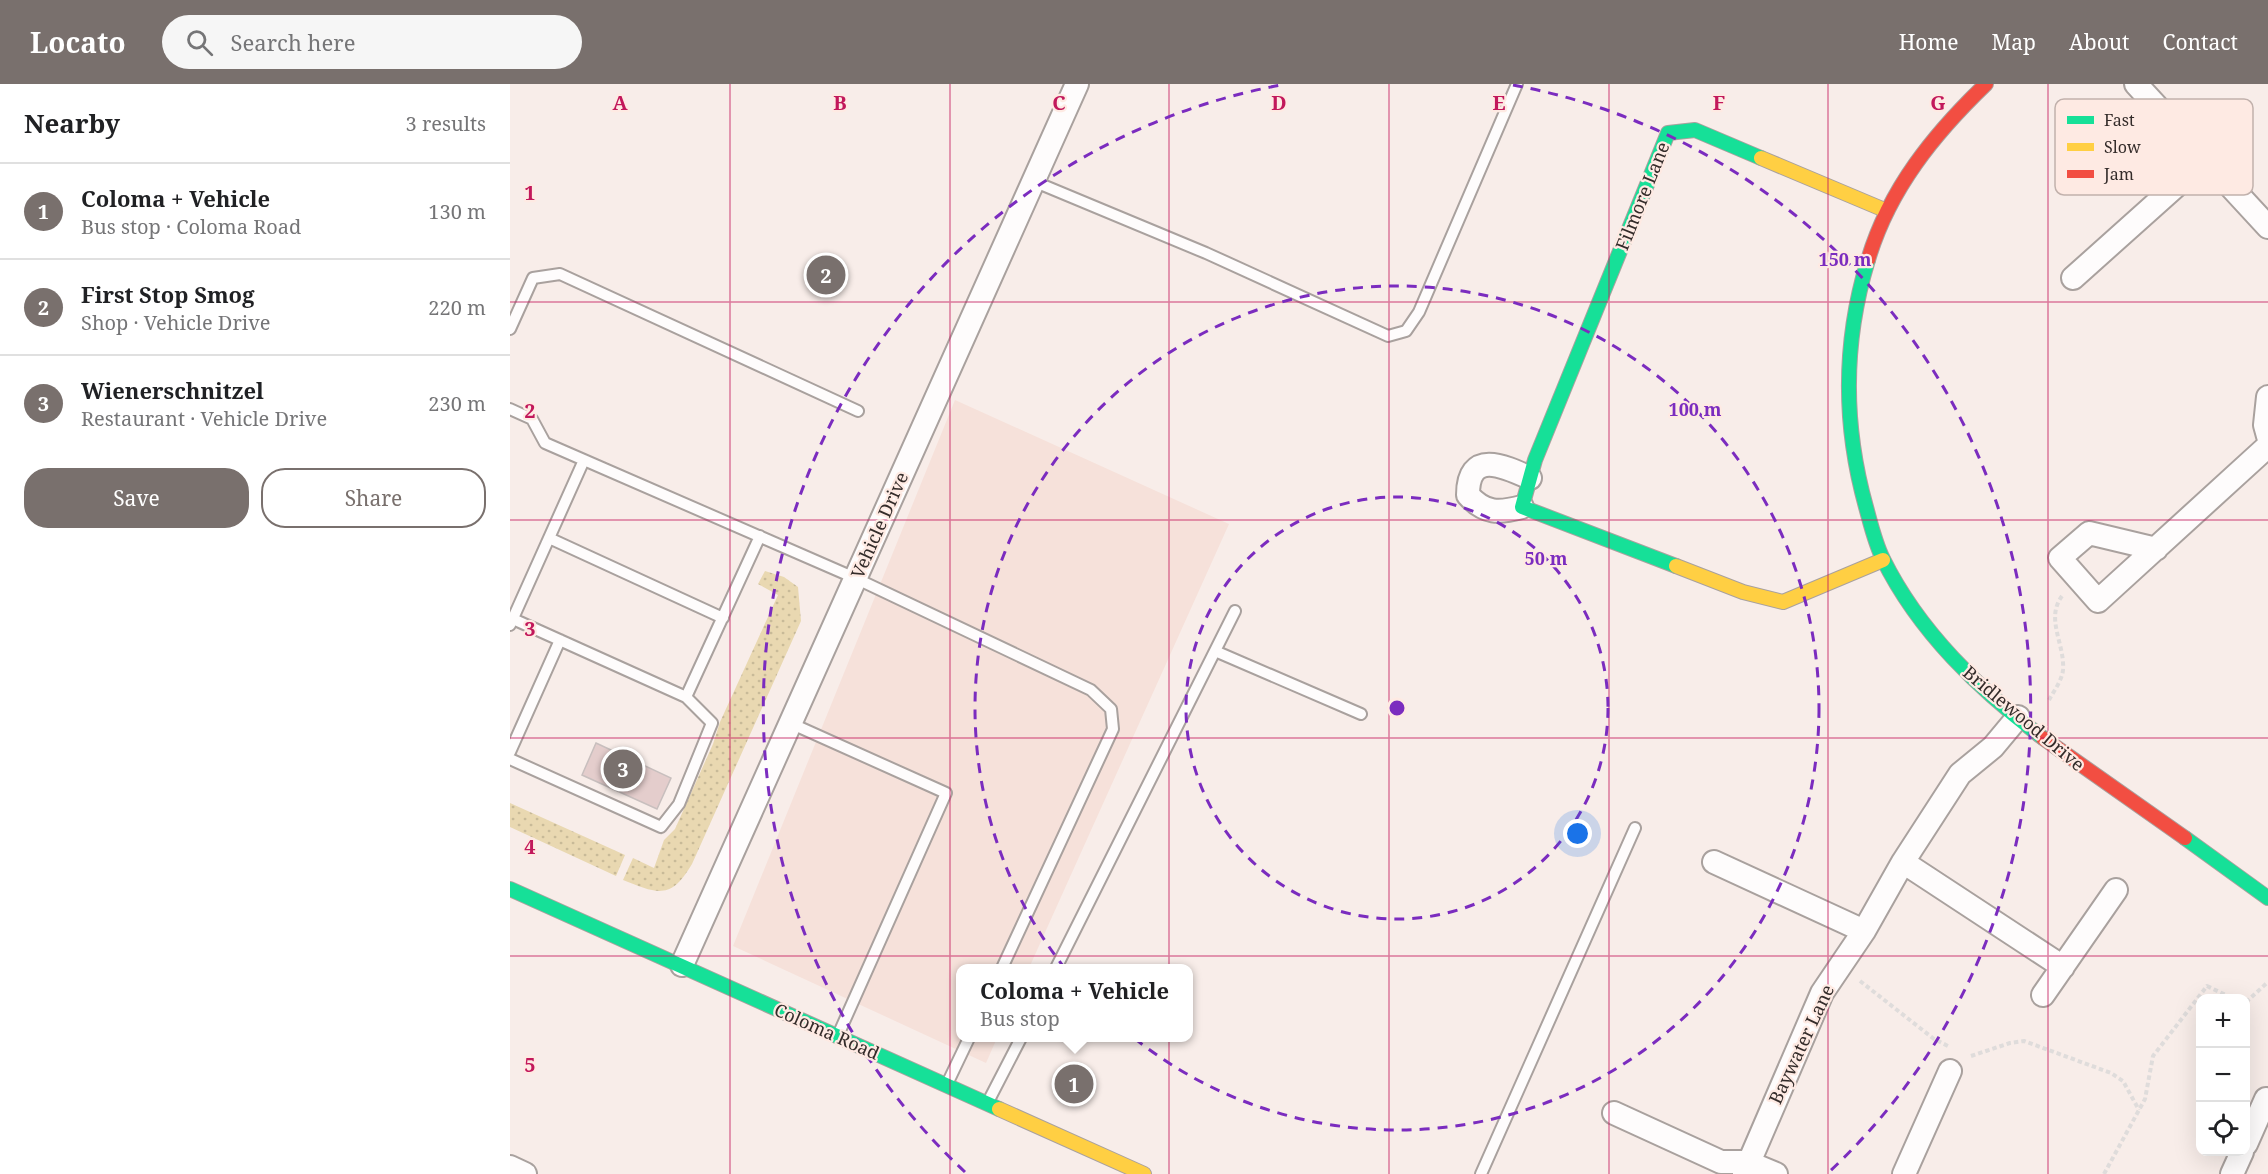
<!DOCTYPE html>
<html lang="en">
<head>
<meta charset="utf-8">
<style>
  :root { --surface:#fff; --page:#f6f6f6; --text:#202124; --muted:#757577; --line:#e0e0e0; --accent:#79706d }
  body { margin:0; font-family:"Noto Serif",serif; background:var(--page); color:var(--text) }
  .controls { position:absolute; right:18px; bottom:18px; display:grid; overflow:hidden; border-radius:12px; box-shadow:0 6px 24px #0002 }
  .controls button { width:54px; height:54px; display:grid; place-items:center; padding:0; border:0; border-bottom:2px solid var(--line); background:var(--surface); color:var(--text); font:30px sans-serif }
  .you { position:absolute; left:1068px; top:750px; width:21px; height:21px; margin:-15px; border:4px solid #fff; border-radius:50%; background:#1a73e8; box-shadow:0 0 0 9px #1a73e833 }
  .badge { display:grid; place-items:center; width:39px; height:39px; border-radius:50%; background:var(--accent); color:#fff; font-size:20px; font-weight:700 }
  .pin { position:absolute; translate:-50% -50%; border:3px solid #fff; box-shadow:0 2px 6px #0006 }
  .popup { position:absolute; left:446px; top:880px; width:237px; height:78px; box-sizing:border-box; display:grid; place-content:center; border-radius:12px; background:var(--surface); filter:drop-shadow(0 2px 4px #0005); font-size:20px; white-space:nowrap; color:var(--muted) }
  .popup b { font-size:22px; color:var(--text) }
  .popup::after { content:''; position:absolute; left:50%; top:100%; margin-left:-12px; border:12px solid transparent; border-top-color:var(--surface) }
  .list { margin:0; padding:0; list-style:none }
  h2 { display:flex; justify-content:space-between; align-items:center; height:78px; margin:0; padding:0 24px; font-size:26px }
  h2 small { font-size:20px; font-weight:400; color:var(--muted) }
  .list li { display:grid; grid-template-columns:39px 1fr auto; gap:18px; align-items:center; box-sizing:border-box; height:96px; padding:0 24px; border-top:2px solid var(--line) }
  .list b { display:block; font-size:22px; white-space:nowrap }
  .list p { margin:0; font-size:20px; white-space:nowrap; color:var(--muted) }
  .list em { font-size:20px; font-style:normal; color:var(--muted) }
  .actions { display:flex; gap:12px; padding:18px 24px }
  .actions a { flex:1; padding:14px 0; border:2px solid var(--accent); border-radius:24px; text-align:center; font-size:21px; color:var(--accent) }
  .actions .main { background:var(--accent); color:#fff }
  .icon { flex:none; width:33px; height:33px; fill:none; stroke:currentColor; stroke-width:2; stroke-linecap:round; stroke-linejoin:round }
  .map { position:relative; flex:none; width:1758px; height:1090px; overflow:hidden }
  header { display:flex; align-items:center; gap:36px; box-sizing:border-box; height:84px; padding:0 30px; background:var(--accent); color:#fff }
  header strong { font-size:28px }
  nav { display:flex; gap:33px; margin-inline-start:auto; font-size:21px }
  .search { width:420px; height:54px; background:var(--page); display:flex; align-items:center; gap:15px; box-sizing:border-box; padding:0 21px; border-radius:33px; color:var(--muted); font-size:22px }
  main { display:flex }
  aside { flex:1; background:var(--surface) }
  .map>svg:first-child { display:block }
  .built { fill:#f6e1da }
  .grass { fill:url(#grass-dots) }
  .building { fill:#e4cdcc; stroke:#c8bfbe; stroke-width:1.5 }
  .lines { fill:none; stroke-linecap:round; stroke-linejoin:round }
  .lane-casing { stroke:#a9a19e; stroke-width:14 }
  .street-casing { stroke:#a9a19e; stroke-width:26 }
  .fast-casing { stroke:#a9a19e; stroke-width:16 }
  .slow-casing { stroke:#a9a19e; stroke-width:16 }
  .jam-casing { stroke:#a9a19e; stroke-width:16 }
  .path { stroke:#dfdcdb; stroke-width:4; stroke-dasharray:4.5 3; stroke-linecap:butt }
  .lane { stroke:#fefcfc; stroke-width:10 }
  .street { stroke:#fefcfc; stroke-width:22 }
  .fast { stroke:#16e098; stroke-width:14 }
  .slow { stroke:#ffcf43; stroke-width:14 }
  .jam { stroke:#f24e42; stroke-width:14 }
  .grid { fill:none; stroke:#c2185b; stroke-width:1.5; stroke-opacity:0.55 }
  .ring { fill:none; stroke:#7b2cbf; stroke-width:3; stroke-dasharray:10 8 }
  .labels { text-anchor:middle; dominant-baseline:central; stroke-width:4.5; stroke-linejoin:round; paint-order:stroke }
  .street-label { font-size:18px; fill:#342c2a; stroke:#feeae3 }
  .key { fill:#feeae3; stroke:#c1b1ac; stroke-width:1.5 }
  .key-label { font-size:16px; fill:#342c2a }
  .grid-label { font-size:20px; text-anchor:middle; font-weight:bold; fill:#c2185b; stroke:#feeae3; stroke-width:4.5; stroke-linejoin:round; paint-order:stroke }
  .centre { fill:#7b2cbf; stroke:#feeae3; stroke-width:3 }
  .ring-label { font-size:18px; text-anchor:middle; font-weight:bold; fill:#7b2cbf; stroke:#feeae3; stroke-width:4.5; stroke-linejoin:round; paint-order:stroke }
</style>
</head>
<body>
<header>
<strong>Locato</strong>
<div class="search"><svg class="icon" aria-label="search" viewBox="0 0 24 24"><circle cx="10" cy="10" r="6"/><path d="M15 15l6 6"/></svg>Search here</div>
<nav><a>Home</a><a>Map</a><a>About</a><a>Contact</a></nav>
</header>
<main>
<aside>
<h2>Nearby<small>3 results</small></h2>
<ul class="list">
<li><span class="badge">1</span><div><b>Coloma + Vehicle</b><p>Bus stop · Coloma Road</p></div><em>130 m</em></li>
<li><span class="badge">2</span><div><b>First Stop Smog</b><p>Shop · Vehicle Drive</p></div><em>220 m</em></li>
<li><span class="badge">3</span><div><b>Wienerschnitzel</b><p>Restaurant · Vehicle Drive</p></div><em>230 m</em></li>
</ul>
<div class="actions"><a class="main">Save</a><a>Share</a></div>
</aside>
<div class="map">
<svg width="1758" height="1090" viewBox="0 0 1758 1090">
  <defs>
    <pattern id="grass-dots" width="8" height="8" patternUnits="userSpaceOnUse" patternTransform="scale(1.5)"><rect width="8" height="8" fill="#e9d8b1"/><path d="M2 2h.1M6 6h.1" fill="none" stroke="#c8ba98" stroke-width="1.8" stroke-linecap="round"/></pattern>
  </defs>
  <rect width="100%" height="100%" fill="#f8ede9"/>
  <path class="built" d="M445 316 719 440 519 884H450V954H487L476 979 223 862Z"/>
  <path class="grass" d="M255 487 274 493 288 503 291 537 182 780C161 816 148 810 113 796L123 774 144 784 154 756 165 745 203 660 210 638 268 511 248 500Z
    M0 719 115 771 106 792 0 743Z"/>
  <path class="building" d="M86 659 161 694 147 725 72 691Z"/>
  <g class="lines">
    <g class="lane-casing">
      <path id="lane" d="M523 97 696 169 878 252 896 247 909 228 1007 0
        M0 245 23 194 50 190 348 327
        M0 325 22 335 35 359 345 494 581 606 601 625 603 645 492 884
        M39 454 213 534
        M3 535 176 613 250 452
        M0 541 74 376
        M705 567 851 630
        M280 639 436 709 329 949
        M0 668 50 556
        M0 675 151 743 169 720 202 639 176 613
        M546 884 725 527
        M438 998 459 954
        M479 1016 511 954
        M971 1090 1125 744"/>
    </g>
    <g class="street-casing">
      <path id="street" d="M1626 0 1758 143
        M1563 194 1696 75
        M1758 313 1755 341 1758 352
        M1012 423C989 429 975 430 958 411 958 365 994 382 1020 394
        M1646 465 1579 449 1550 474 1588 517 1758 362
        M1204 778 1354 847
        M1393 778 1553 883
        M172 881 567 0
        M1533 911 1606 806
        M1104 1029 1211 1078H1237L1266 1090
        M1736 1060 1756 1015
        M0 1083 15 1090
        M1234 1090 1312 909 1354 847 1393 778 1450 690 1483 663 1508 633
        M1394 1090 1440 987
        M1722 1090 1732 1068"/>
    </g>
    <g class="fast-casing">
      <path id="fast" d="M1358 176C1333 258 1333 341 1356 423 1361 441 1365 459 1373 475 1409 548 1470 606 1533 654
        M1166 482 1012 423 1025 376 1158 49 1185 46 1251 74
        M1675 754 1758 814
        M0 805 489 1025"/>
    </g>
    <g class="slow-casing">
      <path id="slow" d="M1251 74 1377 127
        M1166 482 1233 508 1273 518 1373 476
        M489 1025 634 1090"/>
    </g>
    <g class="jam-casing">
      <path id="jam" d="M1358 176C1379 105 1424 50 1476 0
        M1533 654 1675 754"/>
    </g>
    <path class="path" d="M1539 616C1544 607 1552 596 1553 586 1555 560 1535 535 1552 512
      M1350 897 1424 955 1438 962
      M1736 918 1758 898
      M1461 972 1500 959 1514 957 1601 989 1613 997 1629 1026
      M1594 1090 1635 1015 1643 972 1697 902 1722 914"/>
    <use href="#lane" class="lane"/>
    <use href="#street" class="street"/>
    <use href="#fast" class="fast"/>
    <use href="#slow" class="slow"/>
    <use href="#jam" class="jam"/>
  </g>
  <path class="grid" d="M220 0V1090M440 0V1090M659 0V1090M879 0V1090M1099 0V1090M1318 0V1090M1538 0V1090M0 218H1758M0 436H1758M0 654H1758M0 872H1758"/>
  <g class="ring">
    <circle cx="887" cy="624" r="211"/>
    <circle cx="887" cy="624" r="422"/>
    <path d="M455 1088A634 634 0 0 1 771 1M1003 1A634 634 0 0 1 1319 1088"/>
  </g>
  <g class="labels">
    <g class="street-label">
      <text transform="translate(1132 112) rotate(-68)">Filmore Lane</text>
      <text transform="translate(369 441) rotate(-66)">Vehicle Drive</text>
      <text transform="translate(1514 634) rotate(40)">Bridlewood Drive</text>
      <text transform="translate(317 947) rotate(24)">Coloma Road</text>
      <text transform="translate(1291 960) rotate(-65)">Baywater Lane</text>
    </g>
  </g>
  <rect x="1545" y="15" width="198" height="96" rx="9" class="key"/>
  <rect x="1557" y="32" width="27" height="8" fill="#16e098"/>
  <rect x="1557" y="59" width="27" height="8" fill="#ffcf43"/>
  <rect x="1557" y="86" width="27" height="8" fill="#f24e42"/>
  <g class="key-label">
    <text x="1594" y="42">Fast</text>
    <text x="1594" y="69">Slow</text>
    <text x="1594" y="96">Jam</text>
  </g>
  <g class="grid-label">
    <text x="110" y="26">A</text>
    <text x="330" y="26">B</text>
    <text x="549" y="26">C</text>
    <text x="769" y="26">D</text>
    <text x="989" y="26">E</text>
    <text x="1209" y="26">F</text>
    <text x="1428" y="26">G</text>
    <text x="20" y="116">1</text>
    <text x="20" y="334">2</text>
    <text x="20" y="552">3</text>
    <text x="20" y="770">4</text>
    <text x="20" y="988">5</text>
  </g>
  <circle cx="887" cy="624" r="9" class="centre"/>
  <g class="ring-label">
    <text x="1335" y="182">150 m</text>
    <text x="1185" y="332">100 m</text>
    <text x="1036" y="481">50 m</text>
  </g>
</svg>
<div class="controls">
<button>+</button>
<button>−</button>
<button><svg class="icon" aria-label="locate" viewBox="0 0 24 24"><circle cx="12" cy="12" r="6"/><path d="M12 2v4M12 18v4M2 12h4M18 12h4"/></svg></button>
</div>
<div class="you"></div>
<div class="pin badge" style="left:564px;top:1000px">1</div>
<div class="popup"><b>Coloma + Vehicle</b>Bus stop</div>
<div class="pin badge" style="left:316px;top:191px">2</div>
<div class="pin badge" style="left:113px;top:685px">3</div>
</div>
</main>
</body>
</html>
